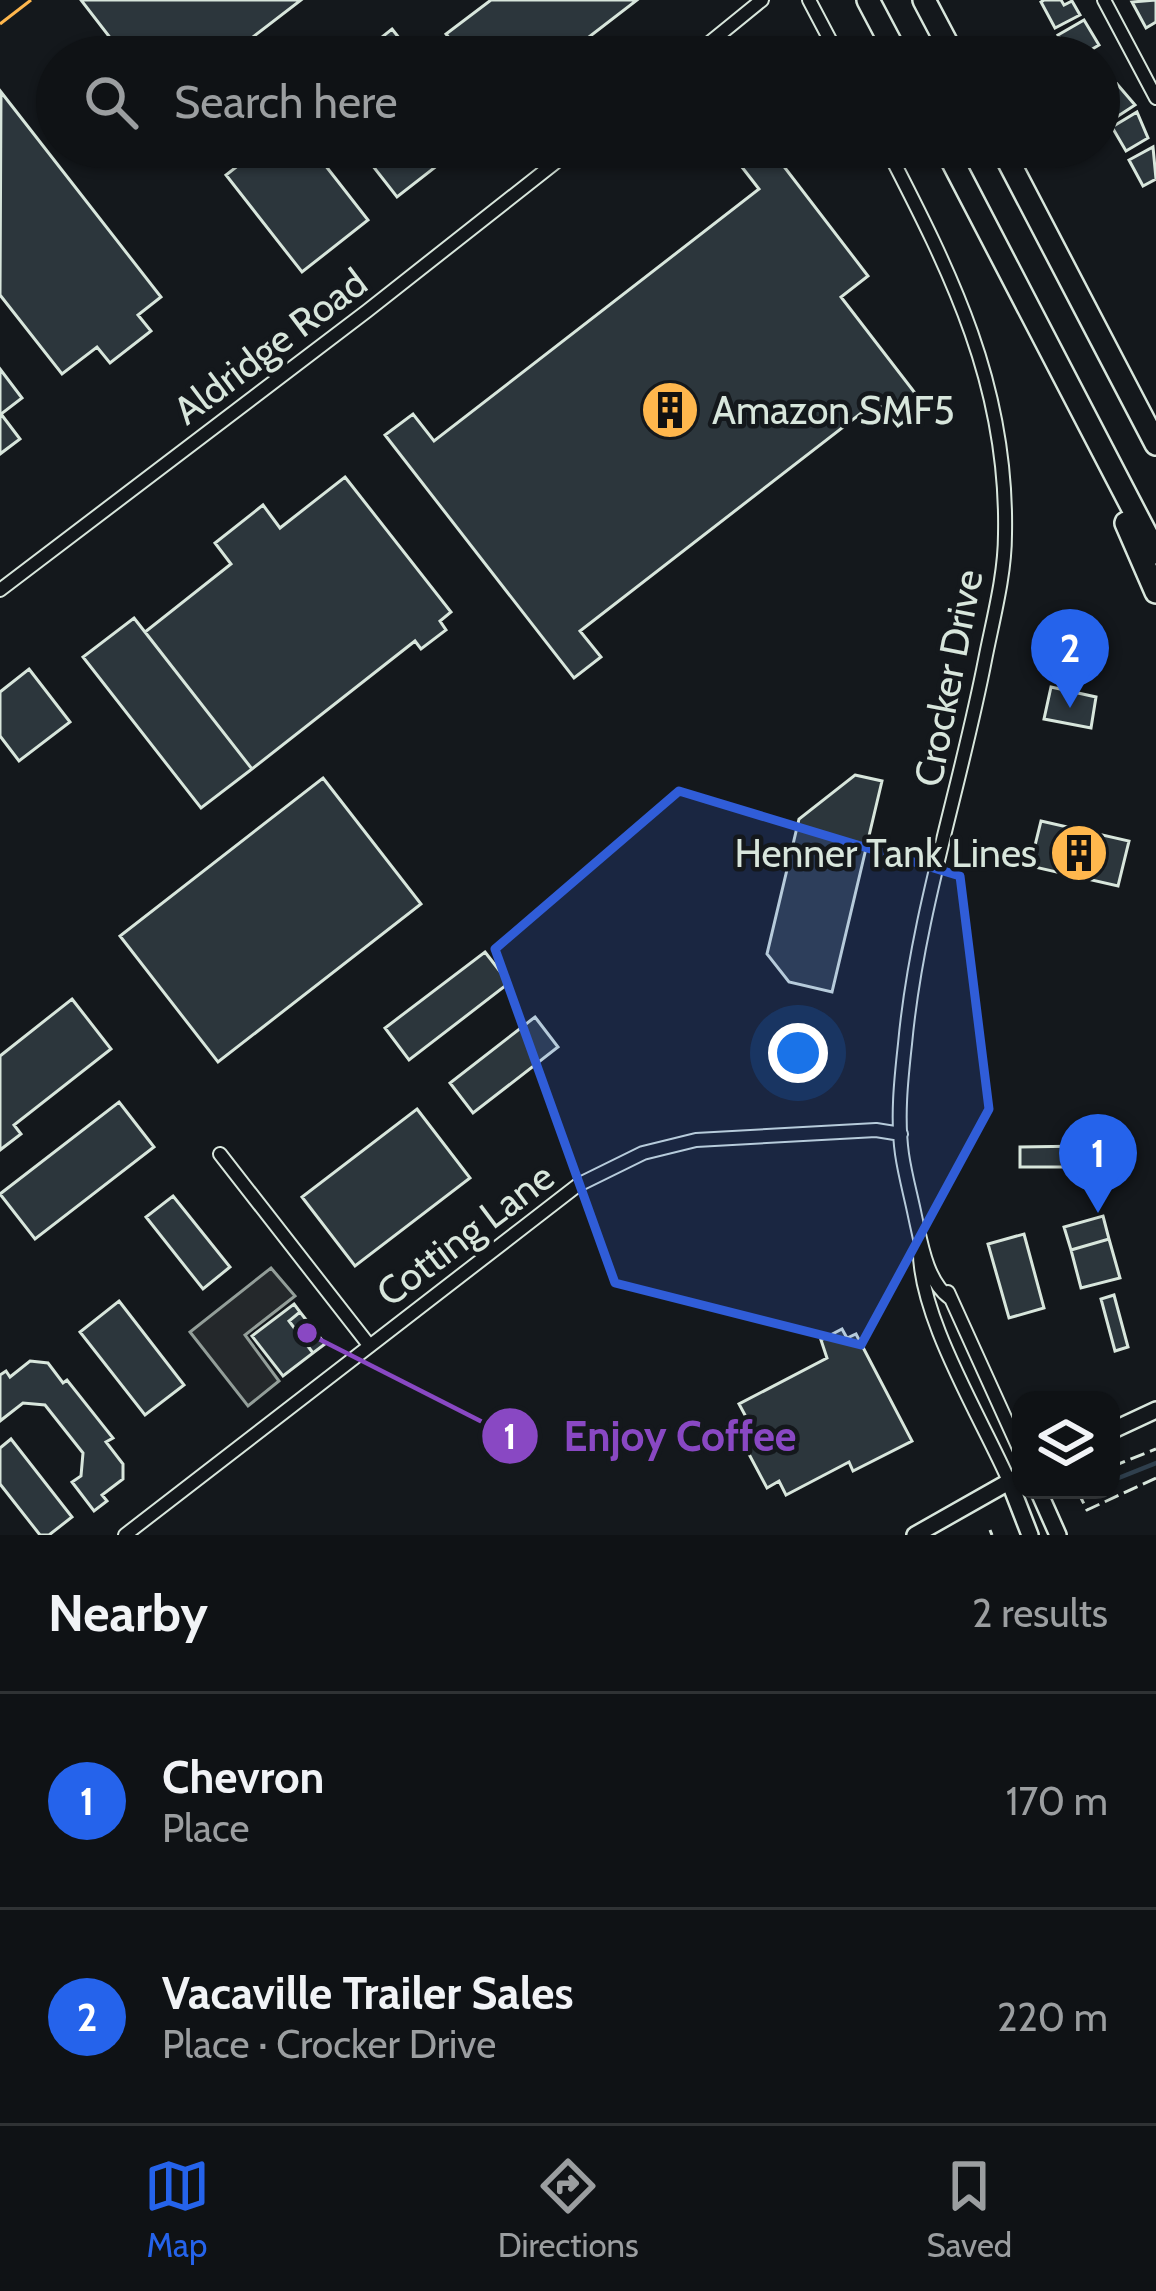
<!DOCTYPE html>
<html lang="en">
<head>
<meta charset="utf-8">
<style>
  :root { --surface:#0f1215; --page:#181b1e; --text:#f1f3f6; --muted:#9b9ea0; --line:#2f3234; --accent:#2563eb }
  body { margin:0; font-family:Cabin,sans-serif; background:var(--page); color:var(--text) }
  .controls { position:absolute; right:36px; bottom:36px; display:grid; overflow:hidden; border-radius:24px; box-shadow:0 3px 9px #0004 }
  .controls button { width:108px; height:108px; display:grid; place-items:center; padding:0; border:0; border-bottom:3px solid var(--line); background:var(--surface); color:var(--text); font:60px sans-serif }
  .you { position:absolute; left:798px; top:1053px; width:42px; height:42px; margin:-30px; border:9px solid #fff; border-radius:50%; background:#1a73e8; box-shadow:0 0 0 18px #1a73e833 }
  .badge { display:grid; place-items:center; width:78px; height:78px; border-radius:50%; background:var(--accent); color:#fff; font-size:39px; font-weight:700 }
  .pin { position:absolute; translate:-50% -99px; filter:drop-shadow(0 3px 6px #0008) }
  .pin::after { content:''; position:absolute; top:63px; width:42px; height:36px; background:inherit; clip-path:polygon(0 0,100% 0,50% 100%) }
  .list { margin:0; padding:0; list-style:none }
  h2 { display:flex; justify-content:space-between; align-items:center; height:156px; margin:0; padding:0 48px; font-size:51px }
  h2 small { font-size:39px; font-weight:400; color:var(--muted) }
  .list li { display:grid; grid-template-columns:78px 1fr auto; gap:36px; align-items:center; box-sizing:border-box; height:216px; padding:0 48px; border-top:3px solid var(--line) }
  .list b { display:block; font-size:45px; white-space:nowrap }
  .list p { margin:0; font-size:39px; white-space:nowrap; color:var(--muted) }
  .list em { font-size:39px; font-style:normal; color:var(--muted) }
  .icon { flex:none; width:66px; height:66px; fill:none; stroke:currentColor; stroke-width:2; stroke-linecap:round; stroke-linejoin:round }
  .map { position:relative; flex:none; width:1156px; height:1535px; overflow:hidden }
  .search { position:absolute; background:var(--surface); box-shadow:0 3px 9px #0004; left:36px; right:36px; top:36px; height:132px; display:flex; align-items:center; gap:30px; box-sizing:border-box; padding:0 42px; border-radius:66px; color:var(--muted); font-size:45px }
  .sheet { height:588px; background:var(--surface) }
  nav { display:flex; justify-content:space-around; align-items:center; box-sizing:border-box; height:168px; border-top:3px solid var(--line); background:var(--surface); font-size:33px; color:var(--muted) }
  nav a { display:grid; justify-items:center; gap:6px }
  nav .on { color:var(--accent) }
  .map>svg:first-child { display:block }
  .parking { fill:#24282b; stroke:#939e99; stroke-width:3 }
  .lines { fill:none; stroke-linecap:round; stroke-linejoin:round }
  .stream { stroke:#2f3f4d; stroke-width:4.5 }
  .building { fill:#2c363c; stroke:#d8e6dc; stroke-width:3 }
  .minor-casing { stroke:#d8e6dc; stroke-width:16 }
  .tertiary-casing { stroke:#d8e6dc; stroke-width:20 }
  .motorway-casing { stroke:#d8e6dc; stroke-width:26 }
  .minor { stroke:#14181c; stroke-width:12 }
  .tertiary { stroke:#14181c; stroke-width:15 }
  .motorway { stroke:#14181c; stroke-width:21 }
  .fence { stroke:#d8e6dc; stroke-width:3; stroke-dasharray:15 6; stroke-linecap:butt }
  .power { stroke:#ffb74d; stroke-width:3; stroke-dasharray:42 9 6 9; stroke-linecap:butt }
  .marked { fill:#305dd8; fill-opacity:0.2; stroke:#305dd8; stroke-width:9; stroke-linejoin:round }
  .labels { text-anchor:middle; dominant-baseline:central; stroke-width:9; stroke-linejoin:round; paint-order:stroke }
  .street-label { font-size:39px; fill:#d8e6dc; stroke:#14181c }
  .poi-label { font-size:39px; fill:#d8e6dc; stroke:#14181c; text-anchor:start }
  .leader { fill:none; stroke:#8948c3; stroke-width:4.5 }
  .callout-dot { fill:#8948c3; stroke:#14181c; stroke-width:4.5 }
  .mark-label { font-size:36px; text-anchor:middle; font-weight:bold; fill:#fff }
  .callout-label { font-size:42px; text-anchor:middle; font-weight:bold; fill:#8948c3; stroke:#14181c; stroke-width:9; stroke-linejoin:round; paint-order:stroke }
</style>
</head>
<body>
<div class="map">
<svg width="1156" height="1535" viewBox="0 0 1156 1535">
  <rect width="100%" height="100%" fill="#14181c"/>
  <path class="parking" d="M271 1268 295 1296 245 1335 279 1381 248 1406 190 1332Z"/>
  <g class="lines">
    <path class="stream" d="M1111 1481 1156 1463
      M1082 1497 1094 1490"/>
  </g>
  <path class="building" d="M81 0H301L227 57H125Z
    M491 0H637L563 57H464L446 34Z
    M1044 0H1061L1064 5 1072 1 1080 15 1055 28 1041 2Z
    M1156 0V22L1146 28 1132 2Z
    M1084 20 1099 45 1079 57H1071L1058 35Z
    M392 29 414 57H357Z
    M1117 84 1135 105 1109 122 1099 107V95Z
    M1 92 161 297 138 315 151 331 110 363 97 347 62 374 0 295Z
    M1137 112 1148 138 1126 151 1112 127Z
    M262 147H311L368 220 302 272 226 175Z
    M358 147H461L397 197Z
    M757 147H769L868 276 841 297 925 406 898 426 878 400 580 631 601 657 574 678 385 435 413 414 434 441 759 189 738 162Z
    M1153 147 1156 179 1143 186 1129 160Z
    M0 369 22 398 1 414 20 439 0 454Z
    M345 477 451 612 440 621 446 630 421 649 415 641 252 769 145 632 231 564 215 543 263 505 280 528Z
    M134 618 252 769 201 808 83 657Z
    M29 669 70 722 19 761 0 736V692Z
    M1051 687 1096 697 1091 728 1044 719Z
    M855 775 882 781 832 992 789 982 767 954 799 819Z
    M323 778 421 904 218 1062 120 936Z
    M1041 821 1129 841 1118 886 1030 866Z
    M485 952 509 983 409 1060 385 1028Z
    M72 999 111 1049 14 1125 21 1134 0 1150V1056Z
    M535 1017 558 1047 473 1113 450 1083Z
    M119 1102 154 1147 35 1239 0 1194Z
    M417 1109 470 1178 355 1266 302 1197Z
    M1084 1146V1167H1020V1147Z
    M173 1196 230 1267 203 1289 146 1217Z
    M1103 1216 1109 1239 1071 1250 1064 1227Z
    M1024 1234 1044 1308 1009 1318 988 1244Z
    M1109 1239 1120 1278 1081 1288 1071 1250Z
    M1114 1295 1128 1347 1115 1351 1101 1299Z
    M119 1301 184 1385 145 1415 80 1332Z
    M294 1304 300 1312 289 1321 313 1353 283 1376 252 1336Z
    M300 1312 325 1344 313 1353 289 1321Z
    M842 1329 847 1338 856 1334 912 1441 853 1471 849 1462 786 1495 779 1481 767 1488 733 1424 746 1417 739 1404 827 1358 821 1340Z
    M30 1361 48 1363 63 1383 67 1380 113 1438 106 1442 123 1464V1479L102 1495 107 1501 94 1511 72 1482 81 1476 83 1453 45 1405 23 1403 0 1421V1375L6 1371 10 1377Z
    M11 1439 72 1517 49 1535H40L0 1484V1448Z"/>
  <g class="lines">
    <g class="minor-casing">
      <path id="minor" d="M809 0 839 57
        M1104 0 1156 98
        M692 57 762 0
        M886 147C952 275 1008 386 1005 534 1005 576 993 619 985 660 960 789 917 914 905 1044 901 1080 897 1118 902 1154 905 1175 911 1196 915 1216 921 1243 927 1282 950 1298
        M0 590 367 311 575 147
        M220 1154 369 1345
        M920 1245C916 1312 981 1417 1009 1481
        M948 1292 1021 1453
        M125 1535 525 1226 578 1185 643 1153 696 1140 876 1130 901 1134"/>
    </g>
    <g class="tertiary-casing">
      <path id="tertiary" d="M1111 1431 1156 1410
        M1009 1481 1030 1535
        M1038 1490 1058 1535
        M915 1535 1021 1475"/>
    </g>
    <g class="motorway-casing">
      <path id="motorway" d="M868 0 898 57
        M924 0 954 57
        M945 147 1156 553
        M1001 147 1156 444
        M1126 523 1156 592"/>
    </g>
    <use href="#minor" class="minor"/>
    <use href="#tertiary" class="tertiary"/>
    <use href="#motorway" class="motorway"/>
    <path class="fence" d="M1111 1467 1156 1449
      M1077 1490 1087 1510 1156 1478
      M990 1530 992 1535"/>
    <path class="power" d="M0 24 31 0"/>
  </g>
  <path class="marked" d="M679 791 960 876 989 1109 861 1345 615 1283 495 949Z"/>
  <defs>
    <g id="building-disc" transform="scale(3)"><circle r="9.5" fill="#ffb74d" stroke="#14181c"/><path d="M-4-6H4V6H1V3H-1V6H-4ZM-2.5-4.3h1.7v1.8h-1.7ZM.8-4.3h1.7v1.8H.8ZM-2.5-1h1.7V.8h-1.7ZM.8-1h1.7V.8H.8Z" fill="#111"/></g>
  </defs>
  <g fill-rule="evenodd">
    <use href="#building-disc" x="670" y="410"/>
    <use href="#building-disc" x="1079" y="853"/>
  </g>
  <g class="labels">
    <g class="street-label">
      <text transform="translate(270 346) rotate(-37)">Aldridge Road</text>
      <text transform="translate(948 678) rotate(-79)">Crocker Drive</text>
      <text transform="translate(465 1234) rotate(-37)">Cotting Lane</text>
    </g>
    <g class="poi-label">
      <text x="712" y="410">Amazon SMF5</text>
      <text x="1037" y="853" text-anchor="end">Henner Tank Lines</text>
    </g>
  </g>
  <path class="leader" d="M307 1333L510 1436"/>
  <g class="callout-dot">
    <circle cx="307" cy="1333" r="12"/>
    <circle cx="510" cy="1436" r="30"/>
  </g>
  <g class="mark-label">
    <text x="510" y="1449">1</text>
  </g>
  <g class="callout-label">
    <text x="680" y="1451">Enjoy Coffee</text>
  </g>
</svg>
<div class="controls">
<button><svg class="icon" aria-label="layers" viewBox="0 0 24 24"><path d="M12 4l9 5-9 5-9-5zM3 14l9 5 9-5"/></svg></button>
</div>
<div class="you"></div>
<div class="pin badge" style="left:1098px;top:1213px">1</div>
<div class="pin badge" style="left:1070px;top:708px">2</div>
<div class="search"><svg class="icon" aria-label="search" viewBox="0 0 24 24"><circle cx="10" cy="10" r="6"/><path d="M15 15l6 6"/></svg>Search here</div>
</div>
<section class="sheet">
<h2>Nearby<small>2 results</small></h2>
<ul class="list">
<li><span class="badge">1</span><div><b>Chevron</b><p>Place</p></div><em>170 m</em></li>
<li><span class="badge">2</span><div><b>Vacaville Trailer Sales</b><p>Place · Crocker Drive</p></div><em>220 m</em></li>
</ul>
</section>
<nav>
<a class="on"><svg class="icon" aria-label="map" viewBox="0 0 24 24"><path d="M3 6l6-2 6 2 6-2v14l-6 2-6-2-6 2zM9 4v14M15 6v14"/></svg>Map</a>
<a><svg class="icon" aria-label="directions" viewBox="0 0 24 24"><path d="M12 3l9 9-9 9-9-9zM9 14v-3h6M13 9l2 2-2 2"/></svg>Directions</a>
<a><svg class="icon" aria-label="saved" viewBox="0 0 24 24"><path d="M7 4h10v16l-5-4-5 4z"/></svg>Saved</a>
</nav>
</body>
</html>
